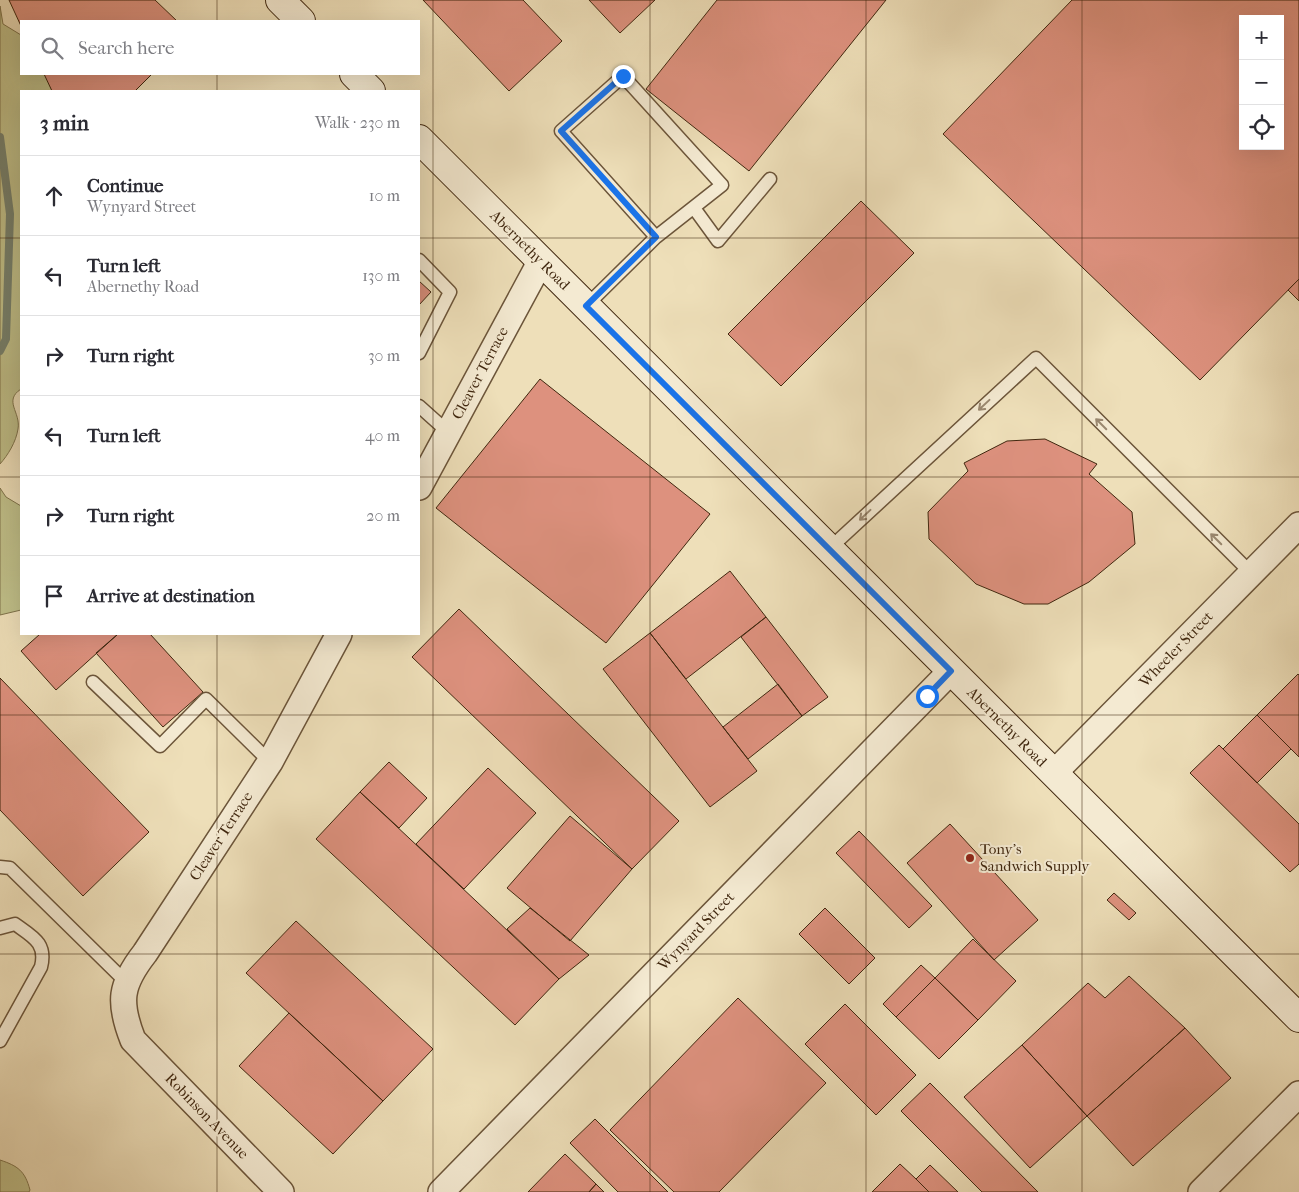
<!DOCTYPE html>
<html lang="en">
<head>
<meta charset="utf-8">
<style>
  :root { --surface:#fff; --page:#f2f2f3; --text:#2b2b33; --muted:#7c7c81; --line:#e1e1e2 }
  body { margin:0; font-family:"IM FELL French Canon",serif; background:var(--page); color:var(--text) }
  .controls { position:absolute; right:15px; top:15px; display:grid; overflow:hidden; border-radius:0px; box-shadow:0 5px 20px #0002 }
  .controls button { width:45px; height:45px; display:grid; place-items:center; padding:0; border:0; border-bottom:1px solid var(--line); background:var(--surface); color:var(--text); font:25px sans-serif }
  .stop { position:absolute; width:15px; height:15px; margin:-11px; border:4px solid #1a73e8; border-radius:50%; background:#fff }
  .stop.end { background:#1a73e8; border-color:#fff; box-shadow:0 1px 5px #0008 }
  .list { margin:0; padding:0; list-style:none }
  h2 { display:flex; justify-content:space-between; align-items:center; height:65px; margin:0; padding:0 20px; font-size:21px }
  h2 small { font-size:16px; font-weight:400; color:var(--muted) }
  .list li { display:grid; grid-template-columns:32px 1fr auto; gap:15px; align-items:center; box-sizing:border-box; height:80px; padding:0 20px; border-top:1px solid var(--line) }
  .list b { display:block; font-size:19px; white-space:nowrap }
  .list p { margin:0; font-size:16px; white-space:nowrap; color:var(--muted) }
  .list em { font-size:16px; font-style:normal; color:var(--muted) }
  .icon { flex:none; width:28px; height:28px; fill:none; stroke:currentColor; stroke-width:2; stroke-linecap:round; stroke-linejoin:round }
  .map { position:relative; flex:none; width:1299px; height:1192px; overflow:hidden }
  .search { position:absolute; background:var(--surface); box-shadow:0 5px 20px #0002; left:20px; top:20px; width:400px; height:55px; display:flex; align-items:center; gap:12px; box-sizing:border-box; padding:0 18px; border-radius:0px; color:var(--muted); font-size:19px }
  .panel { position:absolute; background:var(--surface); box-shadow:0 5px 20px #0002; left:20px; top:90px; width:400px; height:545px; border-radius:0px }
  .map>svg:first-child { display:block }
  .green { fill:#c0c08a; stroke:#80744c }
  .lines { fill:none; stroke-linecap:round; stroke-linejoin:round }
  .stream { stroke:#75816e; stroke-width:8 }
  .building { fill:#dd917e; stroke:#40270f; fill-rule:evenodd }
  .lane-casing { stroke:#6c553a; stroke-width:15 }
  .street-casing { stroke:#6c553a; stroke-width:28 }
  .secondary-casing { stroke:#40270f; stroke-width:30 }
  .lane { stroke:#f4ead2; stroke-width:12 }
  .street { stroke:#f4ead2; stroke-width:25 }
  .secondary { stroke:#f4ead2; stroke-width:28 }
  .oneway { stroke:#9a8870 }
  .route { stroke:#1a73e8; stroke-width:6 }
  .grid { fill:none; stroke:#40270f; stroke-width:1; stroke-opacity:0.55 }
  .poi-dot { fill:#8f2418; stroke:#f4ead2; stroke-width:2 }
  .labels { text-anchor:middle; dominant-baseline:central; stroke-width:4; stroke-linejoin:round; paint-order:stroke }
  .street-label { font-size:15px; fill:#40270f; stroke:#f4ead2 }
  .poi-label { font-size:15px; fill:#40270f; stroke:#f4ead2; text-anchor:start }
</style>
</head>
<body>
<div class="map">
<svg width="1299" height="1192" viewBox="0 0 1299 1192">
  <rect width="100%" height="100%" fill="#eedfb9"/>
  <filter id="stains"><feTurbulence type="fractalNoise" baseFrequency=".004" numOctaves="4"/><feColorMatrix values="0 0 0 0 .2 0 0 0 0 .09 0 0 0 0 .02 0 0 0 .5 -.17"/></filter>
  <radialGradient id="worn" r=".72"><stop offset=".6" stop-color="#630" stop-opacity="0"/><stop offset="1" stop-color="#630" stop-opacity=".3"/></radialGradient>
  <path class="green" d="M0 6 3 24 21 35V74H48L52 91H21V389C3 401 21 412 18 429 16 442 8 455 0 464Z
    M0 488 6 497 21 506V610L0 615Z
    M0 1160C18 1166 25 1171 30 1190L29 1192H0Z"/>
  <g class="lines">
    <path class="stream" d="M0 137 10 214 6 339 0 351"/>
  </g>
  <path class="building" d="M9 0H155L177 21H21V26Z
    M423 0H523L562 41 509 91Z
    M589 0H655L620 33Z
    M717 0H886L749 171 646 89Z
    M1072 0H1299V279L1200 380 943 134ZM1243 19H1280V146H1243Z
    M44 74H152L135 91H52Z
    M861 201 914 253 781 386 728 334Z
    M1299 279V301L1288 290Z
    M419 281 431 292 419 305Z
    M540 379 710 514 606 643 436 508Z
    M1045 439 1097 464 1089 474 1132 512 1135 544 1089 582 1048 604H1024L976 584 929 539 928 512 968 471 964 463 1007 441Z
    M730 571 766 617 686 679 650 633Z
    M459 609 679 821 632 869 412 657Z
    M766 617 828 697 802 716 741 637Z
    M650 633 757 771 710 807 603 669Z
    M40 634H118L56 690 21 651Z
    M118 634H150L203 692 163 727 96 653Z
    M1298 674 1299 675V757L1257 715Z
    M0 678 149 832 83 896 0 810Z
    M778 684 802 716 748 759 723 727Z
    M1257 715 1291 749 1257 783 1223 749Z
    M1219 745 1299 824V864L1290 872 1190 773Z
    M389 762 427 798 399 828 360 792Z
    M488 768 536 813 464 889 416 844Z
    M360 792 559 979 515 1025 316 839Z
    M570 816 632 869 570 941 507 888Z
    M950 824 1038 920 994 960 907 863Z
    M859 831 932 906 909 928 836 853Z
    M1114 893 1136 913 1129 920 1107 900Z
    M530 908 589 955 559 979 507 929Z
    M825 908 875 958 849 984 799 934Z
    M296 921 433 1049 383 1101 246 973Z
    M973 939 1016 981 978 1020 935 978Z
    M921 965 935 978 896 1017 883 1004Z
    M1129 976 1185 1028 1087 1116 1022 1045 1088 983 1105 998Z
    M935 978 978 1020 939 1059 896 1017Z
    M738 998 826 1083 719 1192H674L610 1130Z
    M845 1004 916 1075 876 1115 805 1044Z
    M289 1013 383 1101 333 1154 239 1066Z
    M1185 1028 1231 1078 1133 1166 1087 1116Z
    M1022 1045 1087 1116 1030 1168 964 1097Z
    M930 1083 1038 1192H982L901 1111Z
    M595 1119 668 1192H618L570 1143Z
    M565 1154 596 1184 589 1192H528Z
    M900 1164 916 1179 929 1192H872Z
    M930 1165 958 1192H929L916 1179Z
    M596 1184 604 1192H589Z"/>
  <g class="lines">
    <g class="lane-casing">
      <path id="lane" d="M694 208 718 241 770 179
        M419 260 450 292 419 353
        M586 306 656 237 722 185 623 76 561 131 656 237
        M419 406 448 432
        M829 549 1036 358 1251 573
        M93 682 160 746 206 699 270 762
        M0 867 10 868 126 982
        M0 928 15 924C33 937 47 943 41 967L0 1041"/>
    </g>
    <g class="street-casing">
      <path id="street" d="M419 487 536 270 539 259
        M1054 773 1299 525
        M281 1192 133 1040C118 1002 120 985 145 953L270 762 339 634
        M441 1192 951 671
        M1201 1192 1299 1094"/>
    </g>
    <g class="secondary-casing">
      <path id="secondary" d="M280 0 301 21
        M354 74 371 91
        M419 139 1299 1018"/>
    </g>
    <use href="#lane" class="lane"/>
    <use href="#street" class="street"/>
    <use href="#secondary" class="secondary"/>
  </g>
  <defs><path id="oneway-shaft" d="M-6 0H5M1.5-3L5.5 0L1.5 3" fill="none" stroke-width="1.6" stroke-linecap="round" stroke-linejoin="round" transform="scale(1.25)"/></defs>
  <g class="oneway">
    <use href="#oneway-shaft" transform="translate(984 405) rotate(137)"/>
    <use href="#oneway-shaft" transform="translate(1101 424) rotate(-135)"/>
    <use href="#oneway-shaft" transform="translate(865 515) rotate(137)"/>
    <use href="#oneway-shaft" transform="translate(1216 539) rotate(-135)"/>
  </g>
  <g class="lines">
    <path class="route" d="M623 76 561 131 656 237 586 306 951 671 927 696"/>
  </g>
  <path class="grid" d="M217 0V21M433 0V1192M650 0V1192M866 0V1192M1082 0V1192M217 74V91M0 238H21M419 238H1299M0 477H21M419 477H1299M217 634V1192M0 715H1299M0 954H1299"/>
  <circle class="poi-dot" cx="970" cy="858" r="5"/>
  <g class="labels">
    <g class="street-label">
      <text transform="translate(530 250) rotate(45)">Abernethy Road</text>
      <text transform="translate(480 373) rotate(-62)">Cleaver Terrace</text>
      <text transform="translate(1176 649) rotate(-46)">Wheeler Street</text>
      <text transform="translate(1007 727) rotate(45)">Abernethy Road</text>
      <text transform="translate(221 836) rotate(-57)">Cleaver Terrace</text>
      <text transform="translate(696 931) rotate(-46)">Wynyard Street</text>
      <text transform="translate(207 1116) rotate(46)">Robinson Avenue</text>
    </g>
    <g class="poi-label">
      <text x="980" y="849">Tony's<tspan x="980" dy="17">Sandwich Supply</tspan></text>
    </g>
  </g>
  <rect width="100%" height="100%" filter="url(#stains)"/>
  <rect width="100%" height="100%" fill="url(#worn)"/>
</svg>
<div class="controls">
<button>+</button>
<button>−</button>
<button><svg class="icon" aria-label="locate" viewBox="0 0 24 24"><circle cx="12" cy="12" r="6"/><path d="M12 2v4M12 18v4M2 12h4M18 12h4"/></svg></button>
</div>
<div class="stop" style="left:927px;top:696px"></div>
<div class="stop end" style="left:623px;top:76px"></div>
<div class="search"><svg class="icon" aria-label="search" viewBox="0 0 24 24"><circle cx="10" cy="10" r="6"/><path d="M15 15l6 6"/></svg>Search here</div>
<section class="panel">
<h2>3 min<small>Walk · 230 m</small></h2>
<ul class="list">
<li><svg class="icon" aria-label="ahead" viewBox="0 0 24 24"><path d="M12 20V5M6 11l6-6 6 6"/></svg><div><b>Continue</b><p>Wynyard Street</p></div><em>10 m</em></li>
<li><svg class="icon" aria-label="left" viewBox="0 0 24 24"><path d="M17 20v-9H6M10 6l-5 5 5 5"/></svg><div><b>Turn left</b><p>Abernethy Road</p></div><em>130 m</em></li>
<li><svg class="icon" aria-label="right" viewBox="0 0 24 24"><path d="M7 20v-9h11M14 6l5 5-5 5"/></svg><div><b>Turn right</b></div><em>30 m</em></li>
<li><svg class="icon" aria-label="left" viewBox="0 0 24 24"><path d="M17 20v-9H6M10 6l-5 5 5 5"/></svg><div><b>Turn left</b></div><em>40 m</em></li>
<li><svg class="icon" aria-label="right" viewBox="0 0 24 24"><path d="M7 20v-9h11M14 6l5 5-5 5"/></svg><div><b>Turn right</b></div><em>20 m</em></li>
<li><svg class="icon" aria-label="arrive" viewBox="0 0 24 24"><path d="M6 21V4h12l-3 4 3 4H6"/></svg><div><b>Arrive at destination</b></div></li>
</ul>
</section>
</div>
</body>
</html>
